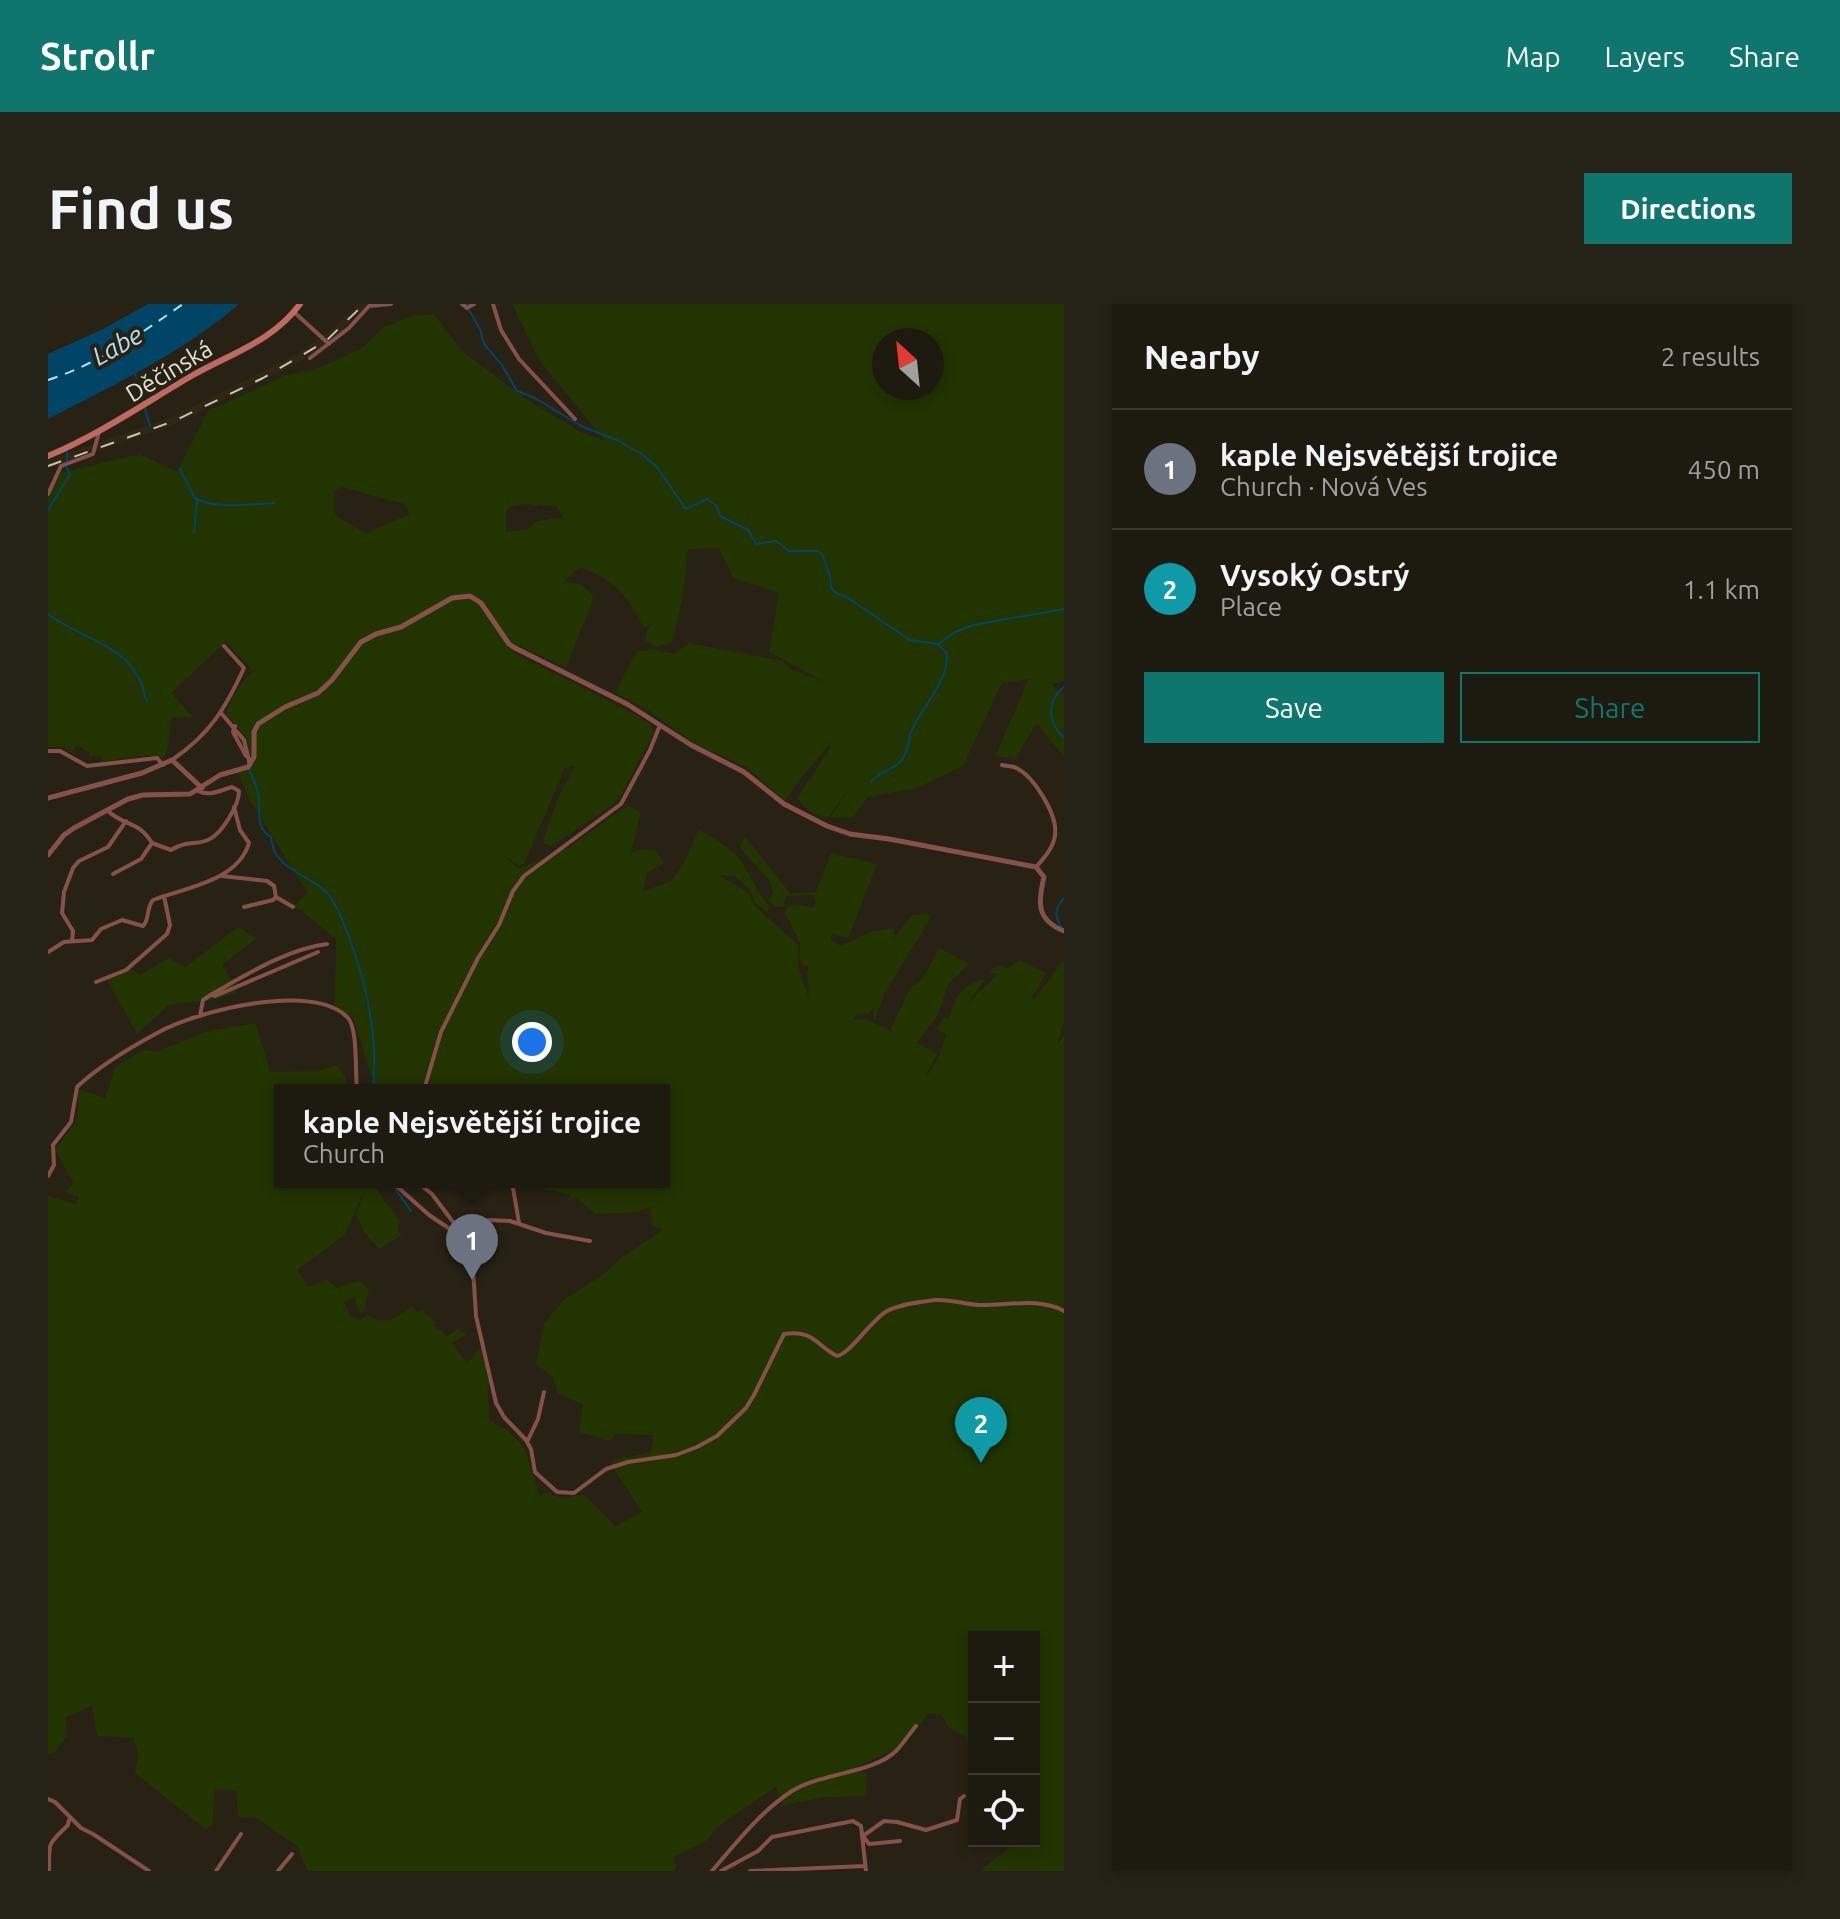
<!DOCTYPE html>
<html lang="en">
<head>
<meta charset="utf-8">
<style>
  :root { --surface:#1d1a0f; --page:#252318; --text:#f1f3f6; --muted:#a0a19e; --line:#3b382f; --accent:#0f766e }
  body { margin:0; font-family:Ubuntu,sans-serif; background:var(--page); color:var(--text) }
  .controls { position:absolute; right:24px; bottom:24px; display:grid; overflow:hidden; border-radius:0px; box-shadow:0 4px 12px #0003 }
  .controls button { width:72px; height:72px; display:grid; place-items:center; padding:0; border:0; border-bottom:2px solid var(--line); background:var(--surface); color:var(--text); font:40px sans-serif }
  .compass { position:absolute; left:824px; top:24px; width:72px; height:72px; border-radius:50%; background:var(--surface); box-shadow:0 4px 12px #0003; rotate:333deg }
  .you { position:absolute; left:484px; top:738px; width:28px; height:28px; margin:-20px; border:6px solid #fff; border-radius:50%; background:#1a73e8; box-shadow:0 0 0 12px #1a73e833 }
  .badge { display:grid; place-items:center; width:52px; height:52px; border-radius:50%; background:var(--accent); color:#fff; font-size:26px; font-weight:700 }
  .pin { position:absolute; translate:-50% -66px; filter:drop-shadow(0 2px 4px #0008) }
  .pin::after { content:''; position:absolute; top:42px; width:28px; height:24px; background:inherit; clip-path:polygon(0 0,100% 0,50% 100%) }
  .popup { position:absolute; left:226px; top:780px; width:396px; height:104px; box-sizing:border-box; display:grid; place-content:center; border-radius:0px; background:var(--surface); filter:drop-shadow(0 2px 6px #0005); font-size:26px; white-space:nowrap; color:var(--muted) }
  .popup b { font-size:30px; color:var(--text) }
  .popup::after { content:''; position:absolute; left:50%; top:100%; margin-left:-16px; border:16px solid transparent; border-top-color:var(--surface) }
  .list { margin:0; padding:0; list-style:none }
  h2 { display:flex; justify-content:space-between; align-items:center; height:104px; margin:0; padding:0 32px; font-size:34px }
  h2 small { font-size:26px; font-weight:400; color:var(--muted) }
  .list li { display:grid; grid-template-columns:52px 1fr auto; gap:24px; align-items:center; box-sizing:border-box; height:120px; padding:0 32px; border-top:2px solid var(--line) }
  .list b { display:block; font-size:30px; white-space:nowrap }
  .list p { margin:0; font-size:26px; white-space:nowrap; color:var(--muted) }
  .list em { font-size:26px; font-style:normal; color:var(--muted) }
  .actions { display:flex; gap:16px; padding:24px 32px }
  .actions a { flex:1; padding:18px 0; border:2px solid var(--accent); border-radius:0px; text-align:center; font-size:28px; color:var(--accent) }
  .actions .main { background:var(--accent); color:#fff }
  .icon { flex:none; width:44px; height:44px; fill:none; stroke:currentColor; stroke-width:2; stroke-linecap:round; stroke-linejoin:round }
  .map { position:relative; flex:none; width:1016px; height:1567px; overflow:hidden; border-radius:0px }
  header { display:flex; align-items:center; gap:48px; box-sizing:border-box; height:112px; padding:0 40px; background:var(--accent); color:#fff }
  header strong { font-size:38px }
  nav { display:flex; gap:44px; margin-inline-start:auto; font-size:28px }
  .intro { display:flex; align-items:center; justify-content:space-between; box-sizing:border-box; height:192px; padding:0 48px }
  h1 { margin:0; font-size:56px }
  .button { padding:20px 36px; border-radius:0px; background:var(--accent); color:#fff; font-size:28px; font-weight:700 }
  main { display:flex; gap:48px; padding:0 48px }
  aside { flex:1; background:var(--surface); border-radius:0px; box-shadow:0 4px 12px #0003 }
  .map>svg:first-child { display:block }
  .built { fill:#2f2713 }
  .green { fill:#223400; fill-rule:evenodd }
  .water { fill:#004566 }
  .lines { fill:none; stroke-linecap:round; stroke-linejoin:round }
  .stream { stroke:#004566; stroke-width:2 }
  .ferry { stroke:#b7ddf6; stroke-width:2; stroke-dasharray:10 8; stroke-linecap:butt }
  .minor { stroke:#86514b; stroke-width:4 }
  .tertiary { stroke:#86514b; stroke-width:5 }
  .secondary { stroke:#bf6a61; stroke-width:6 }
  .rail { stroke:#c9c5bc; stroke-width:2; stroke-dasharray:14 14; stroke-linecap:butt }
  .labels { text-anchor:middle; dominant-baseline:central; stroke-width:8; stroke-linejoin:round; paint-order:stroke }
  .street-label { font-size:24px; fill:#e4e1d8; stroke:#272214 }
  .water-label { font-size:26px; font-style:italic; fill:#b7ddf6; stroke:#272214 }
</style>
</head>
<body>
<header>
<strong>Strollr</strong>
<nav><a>Map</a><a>Layers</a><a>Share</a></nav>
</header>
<div class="intro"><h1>Find us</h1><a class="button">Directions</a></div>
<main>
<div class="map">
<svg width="1016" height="1567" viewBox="0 0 1016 1567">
  <rect width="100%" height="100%" fill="#272214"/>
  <path class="built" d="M309 0H320L291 30 253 57 127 120 0 165V156L124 113 249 50 286 24Z"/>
  <path class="green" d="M464 0H1016V376L1004 381 1016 391V453L988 419 968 455 947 452 981 375 954 379 915 462 869 484 820 493 805 514 783 513 799 487 781 512 775 514 758 505 749 494 782 444V440L753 474 737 497 698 463 645 439 601 407 567 389 589 347 606 346 626 350 641 339 734 357 744 366 777 378 721 348 731 289 685 274 671 244 640 245 635 292 624 339 607 343 597 336 599 326 605 318 597 325C579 291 568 277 532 263L516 277 533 280 544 290 545 296 518 363 476 345 473 339 466 349 590 412 602 420 606 428 571 495 563 502 504 542 496 540 495 536 511 492 527 462 517 464 476 560 472 562 456 552 471 565 522 543 566 510 581 502 593 508 583 549 593 545 609 547 615 560 599 569 595 587 622 578 634 562 651 526C666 534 683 543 693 557 705 573 709 591 723 603L718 608 707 599 702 586 687 572 670 571 691 583 702 592 705 600 750 641V662L761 695 759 668 761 662 755 661 751 653 752 640 737 608 739 603 749 600 765 604 768 599 765 591 739 592 735 603H727L720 596 725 589 722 577 692 544 697 532 742 589 768 588 783 549 829 560 801 632 799 634 785 630 782 635 793 642 822 628 847 624 845 635 863 612 876 610 884 612 837 689 826 717 825 703 822 709 808 711 804 716 818 715 842 726 864 681 866 682 875 674 891 644 921 660 901 679 888 714 869 739 889 749 876 775C887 763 895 746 898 730L890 727 889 722 896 714H901C909 690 911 684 935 675L936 677 919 700 950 670 942 668 944 664 953 662 959 664 972 656 998 669 984 693 986 696 1016 655V717L1009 741 1016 731V1567H935L934 1565 970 1537H986L988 1519 986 1518V1333H926V1455L917 1433 900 1423 894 1411 881 1409 857 1441 807 1464 819 1470 818 1492 779 1493 735 1501 728 1483 669 1523 660 1536 626 1553V1557L629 1562 626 1567H260L249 1542 208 1514 190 1513 188 1486H167L164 1522 157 1525 87 1469 90 1449 85 1434 49 1432 44 1402 18 1413 19 1432 6 1449 0 1450V892L28 900 31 893 16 887 26 880 7 846 30 814V785L57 794 68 762 96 746 109 748 160 727 208 719 222 768 270 767 290 761 297 772 298 786H232V878H321L318 883H327L352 917 349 926 354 931 331 945 316 928 308 910 318 884 296 932 249 966 261 983 279 976 289 984 312 977 321 985 317 1004 313 1009 310 1007 307 993 296 997 302 1012 313 1016 319 1011C340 1022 346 1014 364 1003L369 1008 374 1006 388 1019 386 1021 399 1032 410 1025 419 1030 404 1039 418 1058 425 1055 427 1049 432 1044 436 1045 443 1078 440 1080 441 1117 459 1125 477 1145 492 1193 496 1188 515 1194 535 1190 568 1222 594 1208 567 1167 564 1156 603 1148 606 1131 568 1130 563 1137 531 1128 535 1101 510 1089 504 1072 488 1060 496 1020 514 997 556 970 573 954 615 926 604 922 602 903 590 908 548 910 528 894 518 898 523 891 481 882 480 878H616V786H328L305 714 287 706 288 635 252 606 232 597 248 600 260 589 201 495 190 469 204 460 198 433 178 411C182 392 192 381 205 367L178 338 123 389 145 413H124C120 427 123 440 116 454L99 451 53 458V452L41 453 42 449 28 441 24 448 16 443H0V195L11 169 92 150 129 168 160 107 239 71 269 65 314 44 336 23 365 12 386 10 414 47 478 95 535 129 557 137 491 56ZM836 36H884V84H836ZM294 183 356 200 362 210 318 229C314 228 311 225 307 223 287 211 284 215 286 187ZM480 200 489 203 490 201 508 202 515 213 489 217 480 225 458 228V208L461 203Z
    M190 623 209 634 174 661 190 688 170 695 121 701 89 730 58 674 82 664 91 671 121 654 137 663Z"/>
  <path class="water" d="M100 0H191C133 50 67 80 0 115V50L55 25Z"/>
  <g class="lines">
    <path class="stream" d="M419 0H420
      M421 6 432 25 436 40 454 61 469 87 487 94 535 123 569 136 592 149 608 162 638 205 659 195 668 201 672 212 700 226 708 240 728 237 741 247H769L774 250 782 272 783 284 787 288 800 294 862 336 890 340 907 328 925 321 1016 305
      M87 69 95 98
      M97 105 102 122
      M19 157V148
      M132 165 149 198 146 229
      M147 194C169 206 201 200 226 199
      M0 206 22 170 18 163
      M0 310C28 332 74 340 91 374 95 382 96 391 99 398
      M1016 383C998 397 1000 419 1016 434
      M201 465C204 473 209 482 210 490 213 506 206 523 223 533 225 567 264 570 281 591 291 604 296 621 302 636 320 684 330 734 325 786
      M823 478C830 467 845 467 853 457 860 450 860 437 863 428 874 402 900 379 899 350L890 340
      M1013 623C1006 611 1007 605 1016 594
      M347 878 348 886 363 907"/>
    <path class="ferry" d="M0 76C50 60 92 30 135 0"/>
    <path class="minor" d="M414 0 419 4 426 0
      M445 0 453 26 471 55 527 115
      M246 8 281 40
      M262 54 301 24 321 2 343 0
      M0 190 13 162 45 150 51 128
      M173 409 196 436 202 461
      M187 422 185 428 198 452
      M0 447H12L39 462 109 454 115 461
      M124 456C162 430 177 405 196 364L176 342
      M954 461C958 462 962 462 966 463 985 470 1010 511 1007 531 1006 543 996 554 988 563
      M59 506C76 523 89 515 104 539
      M104 539 123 546C142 535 146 542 160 536 174 530 191 501 191 487L184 483C173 486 162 493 150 487
      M65 570 93 555 104 539
      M174 572 219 577 226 582 228 593 225 596 196 603
      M228 593 245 603
      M24 637 25 627 14 609 16 588 25 564 31 557 60 543 78 517
      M0 648 16 638 44 636 53 625 74 616 95 622C102 615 98 604 105 596 137 584 190 577 201 539L192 526 186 503
      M48 678 78 666 119 630 122 621 116 592
      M164 690C198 671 239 645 279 640
      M152 712 155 696 164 690 167 692 270 648
      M376 786 393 728 430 654 451 621 465 587 476 572 573 500 602 446 612 421
      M0 872 6 861 5 841 23 818 29 783C52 761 83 743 111 728 149 707 266 677 300 714 310 725 307 769 309 786
      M344 878 381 911 405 927 412 936
      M369 878 384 890 411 926 425 964 428 1012 448 1099 456 1113 478 1136 483 1145 487 1168 509 1188 526 1189 558 1165 580 1158 628 1151 649 1143 669 1132 698 1104 706 1091 736 1030C767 1026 767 1041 789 1052 802 1050 822 1017 839 1007 853 1000 872 998 887 996 902 995 916 1000 930 1001 958 1002 991 993 1016 1007
      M464 878 471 919
      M411 926 441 916 462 917 498 929 542 937
      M479 1138 490 1115 496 1088
      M0 1495 7 1498 33 1524 45 1530 101 1567
      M852 1537 821 1540 815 1532 836 1517 849 1518 878 1526 909 1516 912 1495 916 1492
      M1 1567C1 1536 0 1541 20 1521L21 1516
      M168 1567 193 1530
      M230 1567 244 1550
      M664 1567C687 1540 713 1507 744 1487 772 1469 824 1470 848 1447 855 1440 861 1430 868 1422
      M673 1567 710 1547 724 1533 805 1517 813 1522 818 1567
      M702 1567 816 1562"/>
    <path class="tertiary" d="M0 494 94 469 124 456 154 484
      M0 551 16 531 26 524 80 495 95 491 142 490 172 471 200 463 206 453V428L210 420 237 403 270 389 284 376 313 338 328 330 353 323 404 294 422 292 433 299 461 340 467 344 579 400 643 441 696 468 736 500 779 522 802 530 841 535 988 563 996 573C990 598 988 616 1016 627"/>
    <path class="secondary" d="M0 152C52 130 97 99 145 71 184 49 225 37 252 0"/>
    <path class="rail" d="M0 162 126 117 215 74 278 37 316 0"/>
  </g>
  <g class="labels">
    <g class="street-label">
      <text transform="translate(121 67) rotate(-31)">Děčínská</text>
    </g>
    <g class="water-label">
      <text transform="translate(69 41) rotate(-29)">Labe</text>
    </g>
  </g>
</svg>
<div class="controls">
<button>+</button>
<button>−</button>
<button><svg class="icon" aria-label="locate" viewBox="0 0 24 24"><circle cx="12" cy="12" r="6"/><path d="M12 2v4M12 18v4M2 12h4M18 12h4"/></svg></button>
</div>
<svg class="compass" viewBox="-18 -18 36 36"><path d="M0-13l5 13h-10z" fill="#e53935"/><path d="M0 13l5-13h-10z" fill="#a0a19e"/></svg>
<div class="you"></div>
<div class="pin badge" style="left:424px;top:976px;background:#6b7280">1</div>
<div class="popup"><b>kaple Nejsvětější trojice</b>Church</div>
<div class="pin badge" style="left:933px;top:1159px;background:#0f9aa8">2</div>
</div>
<aside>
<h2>Nearby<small>2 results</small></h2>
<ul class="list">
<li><span class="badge" style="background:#6b7280">1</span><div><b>kaple Nejsvětější trojice</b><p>Church · Nová Ves</p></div><em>450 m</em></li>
<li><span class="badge" style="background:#0f9aa8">2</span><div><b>Vysoký Ostrý</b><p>Place</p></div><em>1.1 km</em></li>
</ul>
<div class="actions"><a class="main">Save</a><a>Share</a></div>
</aside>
</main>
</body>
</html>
